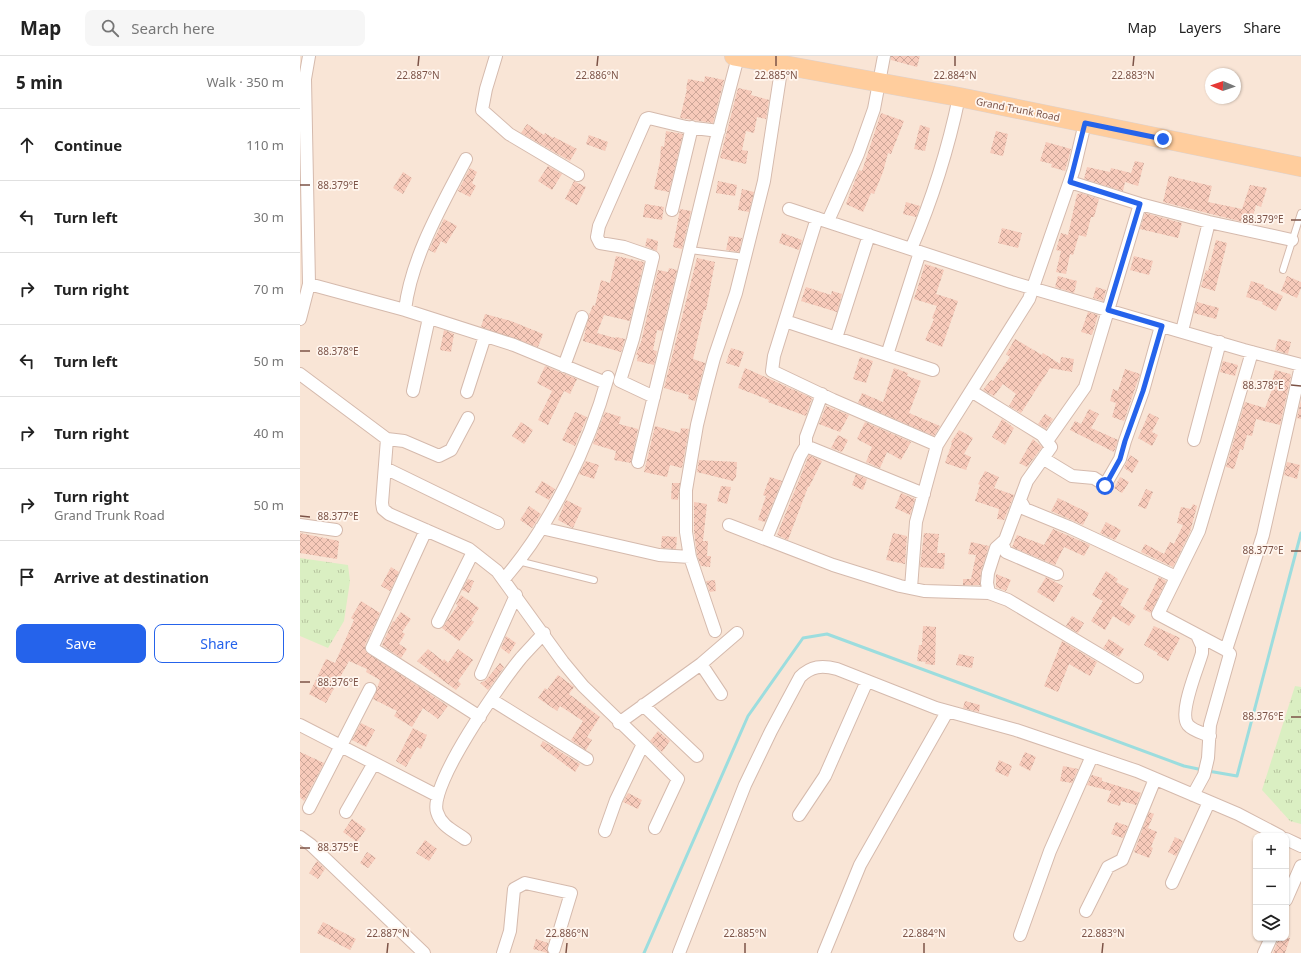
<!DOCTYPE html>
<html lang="en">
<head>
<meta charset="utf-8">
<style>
  :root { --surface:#fff; --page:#f6f6f6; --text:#222; --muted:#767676; --line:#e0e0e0; --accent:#2563eb }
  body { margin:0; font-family:"Noto Sans",sans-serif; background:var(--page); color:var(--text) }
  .controls { position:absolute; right:12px; bottom:12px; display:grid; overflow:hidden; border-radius:8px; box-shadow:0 1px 3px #0004 }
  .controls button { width:36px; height:36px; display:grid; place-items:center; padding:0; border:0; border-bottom:1px solid var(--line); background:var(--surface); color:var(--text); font:20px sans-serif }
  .compass { position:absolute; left:905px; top:12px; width:36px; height:36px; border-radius:50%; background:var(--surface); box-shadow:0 1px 3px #0004; rotate:272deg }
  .stop { position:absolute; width:12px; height:12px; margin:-9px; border:3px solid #2563eb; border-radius:50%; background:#fff }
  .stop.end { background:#2563eb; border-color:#fff; box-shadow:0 1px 4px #0008 }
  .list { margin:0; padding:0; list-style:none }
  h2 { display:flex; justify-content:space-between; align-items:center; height:52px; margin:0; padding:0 16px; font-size:17px }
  h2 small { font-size:13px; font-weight:400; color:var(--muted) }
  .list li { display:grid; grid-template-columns:26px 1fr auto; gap:12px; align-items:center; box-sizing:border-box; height:72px; padding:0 16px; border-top:1px solid var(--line) }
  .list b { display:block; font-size:15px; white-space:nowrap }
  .list p { margin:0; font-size:13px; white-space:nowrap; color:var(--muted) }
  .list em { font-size:13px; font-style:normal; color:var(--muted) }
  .actions { display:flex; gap:8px; padding:12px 16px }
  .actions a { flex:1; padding:9px 0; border:1px solid var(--accent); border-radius:8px; text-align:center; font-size:14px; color:var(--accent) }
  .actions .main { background:var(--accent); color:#fff }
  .icon { flex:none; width:22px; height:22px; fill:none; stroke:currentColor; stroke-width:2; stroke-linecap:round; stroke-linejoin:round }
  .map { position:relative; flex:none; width:1001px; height:897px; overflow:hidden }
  header { display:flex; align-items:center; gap:24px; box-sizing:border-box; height:56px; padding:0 20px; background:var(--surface); border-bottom:1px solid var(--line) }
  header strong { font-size:19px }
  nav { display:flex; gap:22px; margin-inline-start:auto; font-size:14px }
  .search { width:280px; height:36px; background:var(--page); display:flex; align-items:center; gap:10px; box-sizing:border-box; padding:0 14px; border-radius:8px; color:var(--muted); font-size:15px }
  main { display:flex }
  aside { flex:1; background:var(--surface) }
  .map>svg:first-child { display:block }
  .residential { fill:#f9e5d6; fill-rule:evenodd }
  .park { fill:url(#park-tufts) }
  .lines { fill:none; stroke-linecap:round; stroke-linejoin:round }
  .stream { stroke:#9cddde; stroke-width:3 }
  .building { fill:url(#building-cross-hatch) }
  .service-casing { stroke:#d5baad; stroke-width:8 }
  .minor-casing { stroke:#d5baad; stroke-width:14 }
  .primary-casing { stroke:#ddd2cf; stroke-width:20 }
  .service { stroke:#fff; stroke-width:6 }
  .minor { stroke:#fff; stroke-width:12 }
  .primary { stroke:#ffcd9d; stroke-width:19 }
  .route { stroke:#2563eb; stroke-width:5 }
  .ticks { fill:none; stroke:#7c5347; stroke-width:1.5 }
  .labels { text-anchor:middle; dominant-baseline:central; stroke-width:3.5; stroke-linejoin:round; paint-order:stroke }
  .street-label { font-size:10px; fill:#7c5347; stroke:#fff6ef }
  .ticks-label { font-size:10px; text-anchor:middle; fill:#7c5347; stroke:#fff6ef; stroke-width:3.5; stroke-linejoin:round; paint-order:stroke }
</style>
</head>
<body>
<header>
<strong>Map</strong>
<div class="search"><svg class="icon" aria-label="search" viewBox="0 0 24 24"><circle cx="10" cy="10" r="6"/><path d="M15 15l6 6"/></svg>Search here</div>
<nav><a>Map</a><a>Layers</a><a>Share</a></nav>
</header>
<main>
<aside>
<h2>5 min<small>Walk · 350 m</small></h2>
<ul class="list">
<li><svg class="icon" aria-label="ahead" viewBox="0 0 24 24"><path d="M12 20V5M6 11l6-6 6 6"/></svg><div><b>Continue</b></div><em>110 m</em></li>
<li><svg class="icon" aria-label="left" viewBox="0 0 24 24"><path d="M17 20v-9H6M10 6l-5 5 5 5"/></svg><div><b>Turn left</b></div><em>30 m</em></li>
<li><svg class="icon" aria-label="right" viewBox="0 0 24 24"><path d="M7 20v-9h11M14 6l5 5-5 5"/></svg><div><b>Turn right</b></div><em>70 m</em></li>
<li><svg class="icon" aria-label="left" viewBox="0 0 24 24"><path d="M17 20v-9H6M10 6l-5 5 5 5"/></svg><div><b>Turn left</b></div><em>50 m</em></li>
<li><svg class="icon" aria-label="right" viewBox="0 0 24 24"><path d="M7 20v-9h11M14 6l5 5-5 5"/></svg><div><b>Turn right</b></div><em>40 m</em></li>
<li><svg class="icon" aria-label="right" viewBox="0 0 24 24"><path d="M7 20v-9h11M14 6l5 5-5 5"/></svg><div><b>Turn right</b><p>Grand Trunk Road</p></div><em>50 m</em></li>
<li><svg class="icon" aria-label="arrive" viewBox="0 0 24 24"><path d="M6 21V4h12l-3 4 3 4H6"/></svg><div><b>Arrive at destination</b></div></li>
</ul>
<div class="actions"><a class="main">Save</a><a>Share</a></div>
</aside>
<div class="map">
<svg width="1001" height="897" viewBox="0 0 1001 897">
  <defs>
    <pattern id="park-tufts" width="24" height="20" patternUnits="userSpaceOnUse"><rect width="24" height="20" fill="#daefc2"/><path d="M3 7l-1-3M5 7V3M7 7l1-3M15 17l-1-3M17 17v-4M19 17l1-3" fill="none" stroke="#b6c49f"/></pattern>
    <pattern id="building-cross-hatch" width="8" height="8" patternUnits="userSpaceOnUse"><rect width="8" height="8" fill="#f7caba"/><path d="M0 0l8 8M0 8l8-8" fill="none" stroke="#cda799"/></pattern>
  </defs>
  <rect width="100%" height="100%" fill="#fff2e6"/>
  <path class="residential" d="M0 0H1001V897H0ZM911 18H935V42H911ZM956 780H986V882H956Z"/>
  <path class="park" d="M0 502 48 509 50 525 44 565 28 592 0 580Z
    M995 630 1001 631V768L990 765 962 734Z"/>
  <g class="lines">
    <path class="stream" d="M908 715 937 720 1001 477
      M344 897 448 660 503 582 527 578 884 710 903 714"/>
  </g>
  <path class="building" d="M591 0H620L617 11 591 4Z
    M405 20 424 24 413 67 380 62 387 33H386L388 23 404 26Z
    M438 32 452 35 451 39 469 44 466 63 457 61 454 77 446 75 442 94 448 95 446 108 420 102Z
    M581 57 604 65 591 98 588 97 583 116 574 138 571 137 563 156 546 148 559 114 562 115Z
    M227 68 244 79 245 77 253 82 254 81 277 93 270 105 221 77Z
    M620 69 630 72 625 95 614 93Z
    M366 75 383 78 369 136 354 133 360 105 361 90 364 91Z
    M696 75 708 78 703 100 690 97Z
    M289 79 308 86 305 95 286 88Z
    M746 86 771 93 765 115 751 111 752 108 740 105Z
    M835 105 844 107 838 130 825 126 823 135 784 123 787 111 810 116 811 112 831 117Z
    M248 110 262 118 252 134 238 125Z
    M170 112 177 116 172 127 176 130 170 141 158 135Z
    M103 116 112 122 103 138 93 132Z
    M869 120 912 130 908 146 942 153 950 129 967 132 961 151 956 149 951 168 863 146Z
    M274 125 286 131 277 149 265 143Z
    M418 125 437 129 435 140 416 137Z
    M442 133 454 136 449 156 438 154Z
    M781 137 799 143 794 161H791L786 181 779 179 773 199 770 198 766 218 756 216 761 195 756 194 761 177 768 179 777 138Z
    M606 146 620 150 616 161 603 158Z
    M345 148 364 151 362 164 343 161Z
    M380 153 391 155 382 193 373 191Z
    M845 157 882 167 878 182 840 173Z
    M144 163 157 170 146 188 141 185 135 197 129 194Z
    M702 172 722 177 718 192 698 187Z
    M482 177 502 184 499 194 479 187Z
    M429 180 442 182 439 196 426 194Z
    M347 182 358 185 357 195 345 190Z
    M916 184 927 187 915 235 901 231 906 214 908 215Z
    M316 200 344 206 330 265 304 259 297 277 315 282 316 281 325 283 321 296 283 285 289 259 293 249 295 250 301 224 310 227Z
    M834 200 853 205 849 219 830 214Z
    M397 202 415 206 406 254H404L393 303 405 307 395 345 388 343 389 339 364 332Z
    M625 208 644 214 636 238 658 245 642 291 625 284 634 263 632 262 637 250 614 243Z
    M369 212 377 214 362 275 357 274 353 294 357 295 354 309 337 305 338 299H336L341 286 358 214 368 216Z
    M758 220 777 225 774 237 755 231Z
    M987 220 1001 226V232L997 242 981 235Z
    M951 225 964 229V231L983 240 976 255 962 248 963 246 946 241Z
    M506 231 531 239 532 235 542 238 537 256 501 245Z
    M796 231 806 234 803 245 793 242Z
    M897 246 919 252 916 263 894 257Z
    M788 256 798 259 792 279 781 276Z
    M185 258 211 265 243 278 238 291 181 271Z
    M144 274 154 278 151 296 140 294Z
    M715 283 742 299 743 297 760 308 761 301 774 303 772 316 750 312 721 357 709 350 716 338 703 328 694 340 683 334 691 324 693 325 710 301 706 298Z
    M978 283 991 286 988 298 975 294Z
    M431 292 444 296 439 311 426 307Z
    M560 301 573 305 566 327 553 323Z
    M923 305 938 309 935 320 920 316Z
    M245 310 277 323 270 338 264 335 248 369 238 364 252 335 237 327Z
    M445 312 512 342 506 360 468 346 469 344 438 332Z
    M594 312 608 317 607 320 621 325 609 357 640 370 634 380 558 347 562 337 583 346Z
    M825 313 840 318 824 365 812 361 816 347 810 345 813 333 818 335Z
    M975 314 990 318 991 320 980 369 956 363 952 380 947 379 943 394 940 393 934 413 926 411 945 346 965 352 973 331 971 330Z
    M1001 344V363L997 362Z
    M526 350 549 359 540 376 519 368Z
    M789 353 799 358 791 372 818 384 814 396 770 374 775 365 781 368Z
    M275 356 287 361 275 390 262 384Z
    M305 356 321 361 319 368 338 373 331 407 314 404 316 395 293 388Z
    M849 357 859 362 852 376 858 379 852 390 838 382Z
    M745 358 753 363 746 373 738 368Z
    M702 363 714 372 705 389 692 381Z
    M221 366 233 374 224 388 212 380Z
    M565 366 611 386 601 404 587 396 580 412 566 406 572 391 557 383Z
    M355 370 380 377 381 372 389 373 382 412 370 409 367 421 344 416Z
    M659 374 673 382 664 398 671 401 666 414 645 407 652 387 651 386Z
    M538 379 548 384 542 396 531 392Z
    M733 383 742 391 727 411 719 407Z
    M509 399 522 405 509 431H508L488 484 477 479Z
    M830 399 839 405 832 417 824 412Z
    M399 404 437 406 436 421 433 425 397 416Z
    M286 405 299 409 294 423 279 418Z
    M987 406 1000 409 997 423 984 419Z
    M685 415 699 421 694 432 714 439 704 464 697 463 699 453 675 445 680 429 678 428Z
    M556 418 567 423 563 434 552 429Z
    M470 421 482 425 465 466 458 464 466 440 463 439Z
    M820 421 829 426 822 437 814 432Z
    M242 425 255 433 249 444 235 436Z
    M372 427H380L378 444 371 443Z
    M421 430 431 431 427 448 417 445Z
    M846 433 853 436 846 453 838 450Z
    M601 437 615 443 610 459 595 452Z
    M758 442 789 457 783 469 751 455Z
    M266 444 282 452 273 472 258 464Z
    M394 446 407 448 403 485H408L407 500H411L410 511 401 510 397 499 394 475Z
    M893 448 897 450 890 476 873 511 841 496 845 488 864 498 870 486 874 488 883 469 877 467 881 451 891 453Z
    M229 450 241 458 232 472 220 464Z
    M806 466 821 474 815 484 800 477Z
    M753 473 790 489 784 500 764 491 755 509 712 491 717 479 744 489Z
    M0 477 39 485 37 503 0 497Z
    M593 477 607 480 605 508 586 504Z
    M624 477 639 478 637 497H645L644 513 620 511Z
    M362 480 377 481 376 493 361 492Z
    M671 486 689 490 681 515 680 529H663V523H671L676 499 668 498Z
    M91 511 99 516 90 535 81 530Z
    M806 515 818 523 816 526 829 533 820 549 836 560 829 570 813 560 805 574 791 565 803 545 792 539Z
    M696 518 711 524 706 535 696 531Z
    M746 521 763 530 754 546 737 536Z
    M859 521 866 525 851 557 843 553Z
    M168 523 174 525 169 537 162 534Z
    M415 524 416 535 410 536 406 525Z
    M161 539 179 552 171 564 174 566 159 585 142 572 158 549 156 548Z
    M61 545 80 557 65 589 66 596 148 650 138 663 123 652 112 671 94 660 97 655 73 643 80 624 66 616 67 613 49 605 26 647 9 638 26 603 35 607 54 564 51 562Z
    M101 556 111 563 102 576 105 578 99 588 107 593 101 602 82 589 93 565 94 566Z
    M772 560 784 567 778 577 766 570Z
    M623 570 636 571 635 609 625 608 626 606 617 605 619 589H622Z
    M854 570 880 582 868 605 857 599 858 597 844 589Z
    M206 580 216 587 209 598 201 592Z
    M809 583 824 593 819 601 803 592Z
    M762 585 797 606 790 620 769 608 758 636 744 630Z
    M128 593 143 605 144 603 148 607 158 593 173 604 158 625 161 628 156 634 117 605Z
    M659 598 674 601 672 612 656 609Z
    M200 607 204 611 188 634 180 627 186 624Z
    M258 619 274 631 269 638 300 661 287 681 292 684 286 694 271 684 283 665 260 650 257 655 238 642 245 632 247 634Z
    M665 645 680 649 679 656 663 652Z
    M61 667 75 674 66 691 52 684Z
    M113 672 127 679 121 693 117 691 106 711 96 705Z
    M358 675 370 685 362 696 350 685Z
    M243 685 280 708 275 716 240 690Z
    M0 696 24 707 4 745 0 741Z
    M725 696 736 701 730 715 719 709Z
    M699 704 712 710 708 721 695 715Z
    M763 710 778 713 772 727 760 725Z
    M792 719 802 722V725L841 737 836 749 821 745 820 750 807 746 811 735 787 729Z
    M328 737 342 744 338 753 323 746Z
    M849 756 854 758 848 772 857 776 851 791 853 792 849 802 834 796Z
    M52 763 66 773 57 786 43 776Z
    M816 766 828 770 823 782 811 778Z
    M875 781 883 785 876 800 868 796Z
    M125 784 137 793 129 805 116 797Z
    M67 796 76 802 68 812 60 807Z
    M17 805 25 813 18 823 9 817Z
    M23 866 56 883 50 894 17 877Z
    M979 882H990L985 897H973Z
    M236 883 248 887V897L233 893Z"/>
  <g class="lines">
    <g class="service-casing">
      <path id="service" d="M390 194 445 201
        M983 214 1001 157
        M218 505 294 524"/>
    </g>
    <g class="minor-casing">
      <path id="minor" d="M196 0 186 33 182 54 209 78 278 119
        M770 126 840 148 909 166 992 184
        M489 153 711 226 944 294 1001 309
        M372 154 392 71
        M517 162 474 300 472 315 533 344 637 389
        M528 165 558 98 574 53 584 0
        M611 193C632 144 648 94 659 41
        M9 228 105 254 214 289 306 327
        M105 254C111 202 142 149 166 103
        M0 263 9 228 5 23 9 0
        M485 265 633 314
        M882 275 909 166
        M536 282 569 179
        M587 299 620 196
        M264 310 282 261
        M0 318 87 383 104 385 139 400 151 394 168 362
        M113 335 129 262
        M671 335 742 379 751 391 727 425 705 484 696 492 688 517 687 527 689 537
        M167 336 185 280
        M354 341 320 325 333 283 353 201 324 191 300 187 297 181 299 170 346 63 349 62 386 71 419 75
        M87 383 82 447 83 453 89 458 169 493 197 515 263 606 283 630 343 688 316 744 305 775
        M894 384 920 286
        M747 385 785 331 840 148
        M506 390 624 438
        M744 403 772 420 794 422 805 429 820 403 825 385 843 335 861 270
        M338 406 414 92 438 1
        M85 412 198 467
        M720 444 725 453 769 471 876 521
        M0 469 36 474
        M429 469 533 509 600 530 624 535 689 537 708 544 837 621
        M241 472 359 499 390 501
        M126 474 72 592 180 661
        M466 483 500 400 506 390V381L522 338
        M702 487 706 496 757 518
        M204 523C251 469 289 390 308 321
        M611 532 616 466 637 389 729 243 774 113 785 67
        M138 566 173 496
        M415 575 390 501 386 476V434L397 369 406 332 414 302 436 237 464 125 482 8
        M897 579 902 590V597C898 612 878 657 888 669 893 675 903 677 910 680
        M926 594 963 479 1001 310
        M401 608 421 638
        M181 618 216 539
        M192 644 287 703
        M343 649 397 700
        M319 667 401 608 437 577
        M0 669 138 740
        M343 688 378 723 355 772
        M893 739 904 719 908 702 910 669 930 598 926 594 858 558 899 475 952 296
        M9 752 70 633
        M46 756 74 707
        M499 759 525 720 567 625
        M0 781 11 789 124 897
        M165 783C154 775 141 770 137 756 128 729 202 625 221 602 228 594 236 586 244 577
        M986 783 1001 790
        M872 827 909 746
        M986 844 1001 810
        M786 855 808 811 822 804 855 723
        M720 879 750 795 792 700
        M203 897 210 875 214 833 225 827 271 837 254 893
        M379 897 445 729 471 675 500 621C511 610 522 609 537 613L636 652 716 674 837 715 938 758 980 780
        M524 897 560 809 647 656
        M964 897 971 882"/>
    </g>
    <g class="primary-casing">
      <path id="primary" d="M434 0 659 41 1001 111"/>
    </g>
    <use href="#service" class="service"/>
    <use href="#minor" class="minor"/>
    <use href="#primary" class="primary"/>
  </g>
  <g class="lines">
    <path class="route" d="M805 430 820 403 825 385 843 335 862 270 808 254 840 148 770 126 785 67 863 83"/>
  </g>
  <path class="ticks" d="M118 10 119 0M297 10 298 0M476 10V0M655 10V0M833 10 834 0M0 129H10M991 164H1001M0 295H10M991 329 1001 330M0 460 10 461M991 495H1001M0 626H10M991 661H1001M0 792H10M87 897 88 887M266 897 267 887M445 897V887M624 897V887M802 897 803 887"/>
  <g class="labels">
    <g class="street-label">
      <text transform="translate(718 53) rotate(11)">Grand Trunk Road</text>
    </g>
  </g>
  <g class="ticks-label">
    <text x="118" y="23">22.887°N</text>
    <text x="297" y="23">22.886°N</text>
    <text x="476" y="23">22.885°N</text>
    <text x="655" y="23">22.884°N</text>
    <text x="833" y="23">22.883°N</text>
    <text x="38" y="133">88.379°E</text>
    <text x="963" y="167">88.379°E</text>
    <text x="38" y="299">88.378°E</text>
    <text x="963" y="333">88.378°E</text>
    <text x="38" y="464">88.377°E</text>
    <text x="963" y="498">88.377°E</text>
    <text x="38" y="630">88.376°E</text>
    <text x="963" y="664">88.376°E</text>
    <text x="38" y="795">88.375°E</text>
    <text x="88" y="881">22.887°N</text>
    <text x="267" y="881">22.886°N</text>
    <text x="445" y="881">22.885°N</text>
    <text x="624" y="881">22.884°N</text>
    <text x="803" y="881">22.883°N</text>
  </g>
</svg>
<div class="controls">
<button>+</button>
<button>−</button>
<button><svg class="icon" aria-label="layers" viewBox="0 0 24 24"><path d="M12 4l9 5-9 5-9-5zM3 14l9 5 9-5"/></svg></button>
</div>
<svg class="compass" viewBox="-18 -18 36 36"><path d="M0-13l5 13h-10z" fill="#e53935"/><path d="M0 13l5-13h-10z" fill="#767676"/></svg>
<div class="stop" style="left:805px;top:430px"></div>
<div class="stop end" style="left:863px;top:83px"></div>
</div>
</main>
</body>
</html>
